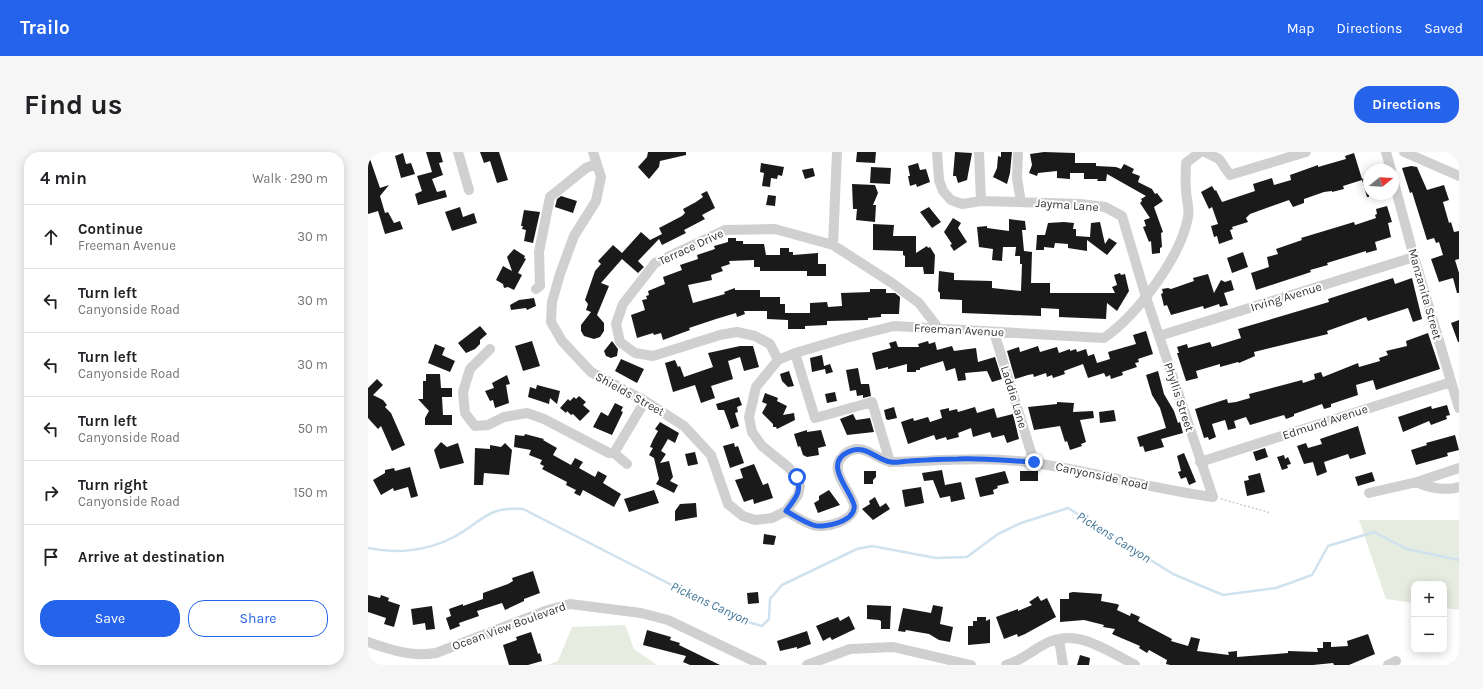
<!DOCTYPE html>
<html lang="en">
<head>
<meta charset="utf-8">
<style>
  :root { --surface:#fff; --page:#f6f6f6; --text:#202124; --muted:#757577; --line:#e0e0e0; --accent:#2563eb }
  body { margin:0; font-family:Karla,sans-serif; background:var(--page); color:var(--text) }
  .controls { position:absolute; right:12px; bottom:12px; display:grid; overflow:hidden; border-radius:8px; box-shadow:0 2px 10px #0003 }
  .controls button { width:36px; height:36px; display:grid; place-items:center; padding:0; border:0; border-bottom:1px solid var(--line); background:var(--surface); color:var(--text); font:20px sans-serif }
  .compass { position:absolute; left:995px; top:12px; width:36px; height:36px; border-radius:50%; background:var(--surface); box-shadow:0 2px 10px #0003; rotate:72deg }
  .stop { position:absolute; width:12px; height:12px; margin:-9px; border:3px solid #2563eb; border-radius:50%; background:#fff }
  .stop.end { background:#2563eb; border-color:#fff; box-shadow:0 1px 4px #0008 }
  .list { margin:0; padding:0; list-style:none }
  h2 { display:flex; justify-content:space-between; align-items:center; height:52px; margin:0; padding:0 16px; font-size:17px }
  h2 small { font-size:13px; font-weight:400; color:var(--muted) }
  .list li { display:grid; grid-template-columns:26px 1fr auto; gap:12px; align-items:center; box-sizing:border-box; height:64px; padding:0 16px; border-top:1px solid var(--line) }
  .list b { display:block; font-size:15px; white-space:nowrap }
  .list p { margin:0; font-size:13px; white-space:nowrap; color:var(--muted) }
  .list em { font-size:13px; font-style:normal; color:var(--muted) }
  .actions { display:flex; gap:8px; padding:12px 16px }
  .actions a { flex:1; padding:9px 0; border:1px solid var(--accent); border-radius:16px; text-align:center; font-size:14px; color:var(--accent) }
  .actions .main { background:var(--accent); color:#fff }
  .icon { flex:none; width:22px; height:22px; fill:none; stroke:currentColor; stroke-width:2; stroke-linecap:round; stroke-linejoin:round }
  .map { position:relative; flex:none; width:1091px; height:513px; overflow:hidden; border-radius:16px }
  header { display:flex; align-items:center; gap:24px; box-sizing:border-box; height:56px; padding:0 20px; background:var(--accent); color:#fff }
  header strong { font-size:19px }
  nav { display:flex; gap:22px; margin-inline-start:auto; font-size:14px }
  .intro { display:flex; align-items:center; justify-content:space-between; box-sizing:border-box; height:96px; padding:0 24px }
  h1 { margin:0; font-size:28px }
  .button { padding:10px 18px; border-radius:16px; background:var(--accent); color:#fff; font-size:14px; font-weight:700 }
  main { display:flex; gap:24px; padding:0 24px }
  aside { flex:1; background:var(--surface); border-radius:16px; box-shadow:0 2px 10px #0003 }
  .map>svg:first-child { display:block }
  .green { fill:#e6ecdf }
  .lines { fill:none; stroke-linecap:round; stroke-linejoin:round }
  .stream { stroke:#cfe2ee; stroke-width:2.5 }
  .building { fill:#1a1a1a }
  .path { stroke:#cdcdcd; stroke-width:1.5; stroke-dasharray:2 2; stroke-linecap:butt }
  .minor { stroke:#d0d0d0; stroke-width:10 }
  .route { stroke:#2563eb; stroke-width:5 }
  .labels { text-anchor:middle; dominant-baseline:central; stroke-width:4; stroke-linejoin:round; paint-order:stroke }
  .street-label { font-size:12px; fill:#333; stroke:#fff }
  .water-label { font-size:13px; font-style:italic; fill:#3f7597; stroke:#fff }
</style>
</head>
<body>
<header>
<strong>Trailo</strong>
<nav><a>Map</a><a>Directions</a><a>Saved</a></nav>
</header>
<div class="intro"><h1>Find us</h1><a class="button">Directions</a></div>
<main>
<aside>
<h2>4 min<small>Walk · 290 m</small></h2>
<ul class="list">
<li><svg class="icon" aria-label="ahead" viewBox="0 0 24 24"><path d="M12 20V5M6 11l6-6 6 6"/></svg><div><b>Continue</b><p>Freeman Avenue</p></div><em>30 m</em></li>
<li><svg class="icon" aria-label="left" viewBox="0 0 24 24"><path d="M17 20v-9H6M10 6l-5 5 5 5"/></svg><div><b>Turn left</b><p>Canyonside Road</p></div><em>30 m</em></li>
<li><svg class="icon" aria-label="left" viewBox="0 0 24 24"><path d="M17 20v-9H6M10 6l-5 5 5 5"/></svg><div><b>Turn left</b><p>Canyonside Road</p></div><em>30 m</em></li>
<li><svg class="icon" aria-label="left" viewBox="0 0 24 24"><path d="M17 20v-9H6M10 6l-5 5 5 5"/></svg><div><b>Turn left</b><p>Canyonside Road</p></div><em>50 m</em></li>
<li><svg class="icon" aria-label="right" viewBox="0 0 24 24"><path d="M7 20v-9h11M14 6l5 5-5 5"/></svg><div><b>Turn right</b><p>Canyonside Road</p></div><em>150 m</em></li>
<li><svg class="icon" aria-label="arrive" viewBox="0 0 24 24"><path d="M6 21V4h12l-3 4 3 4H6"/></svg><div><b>Arrive at destination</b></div></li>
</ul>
<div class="actions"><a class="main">Save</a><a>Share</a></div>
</aside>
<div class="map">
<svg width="1091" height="513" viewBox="0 0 1091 513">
  <rect width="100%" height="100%" fill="#fff"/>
  <path class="green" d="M991 368H1091V458L1076 456V432H1046V451L1018 447Z
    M257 473 266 497 289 513H179L190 509 204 475Z"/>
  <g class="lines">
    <path class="stream" d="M0 396C28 402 58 399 84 386 114 371 117 354 155 357L370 467 394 474 401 467 402 447 414 433 489 397 504 394 568 406 599 405 630 382 653 371 700 356 805 422 855 443 908 436 944 423 960 394 1006 380 1039 397 1091 408"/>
  </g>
  <path class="building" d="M58 0H72L75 10 71 11 75 23 64 27 69 40 77 38 79 45 50 53 47 42 54 39 49 24 64 20Z
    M112 0H131L140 28 129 31 122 9 116 11Z
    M280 0H318V3L292 9 291 15 281 27 270 15 279 5Z
    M489 0H508L507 11 488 10Z
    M587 0 604 1 599 28 590 31 588 24H585Z
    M633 0H644L642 21 639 32 625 25 629 16 630 4 633 5Z
    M676 0 707 1V11H728V14L748 15 753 17 756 12 766 17 764 21 772 24 770 30 784 37 787 42 789 41 795 49 786 55 795 80 793 81 794 95 792 96V101L784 102 783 89 781 90 775 75 778 74 776 68 782 66 772 51 774 49 773 47 778 44 739 22 738 29H729L730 27H716V21H702V27L689 26V19L670 21 669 24 661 21 664 13 662 2Z
    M35 1 38 12 43 11 47 22 33 26 27 4Z
    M986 1 994 27 1001 25V45H999L994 28 975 34 976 37 964 40V39L956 40 936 47V51L925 55 921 48 882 62 878 66 880 70 864 75 865 77 862 78 865 87 851 92 849 84 846 85 843 74 850 72 844 55 841 57 833 40 844 34 847 39 848 38 854 50 887 39 885 32 904 26 906 33 923 28 922 23 950 13V15L978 7 977 4Z
    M0 7H2L12 36 21 33 12 44 17 61 20 60 26 71 32 69 35 77 17 82 10 59 0 62Z
    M393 11 416 15 414 24 410 23 409 27 403 26 402 35 394 34 396 21 392 20Z
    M550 11 552 18 558 17 562 30 549 35 548 32 542 34 540 24H542L540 14Z
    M1043 14 1049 15 1059 38 1076 33 1081 48 1075 50 1081 71 1083 70 1086 80 1091 79V107L1087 108 1091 121V141H1089L1085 126 1071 130 1063 107 1075 103 1071 90 1068 91 1066 86 1059 88 1044 40 1042 41 1034 16Z
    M503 15 523 16 522 32 502 31Z
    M445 16 447 24 437 27 434 18Z
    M484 32 507 33 510 41 505 53H508L507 70 488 68 489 57H485Z
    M339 39 347 56 334 63 337 67 316 78 318 81 294 93 291 87 270 109 276 115 270 121 254 107 233 131 241 134 229 163 236 171V179L232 185 226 187 216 184 213 179V173L223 160 218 158 220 152 217 148 227 119 233 112 230 109 245 93 254 101 273 80 282 88 294 82 291 76 314 64 317 61 315 57 328 50 335 45 333 42Z
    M400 43 408 44 407 54 398 53Z
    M193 44 209 49 205 61 187 55 189 47Z
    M1019 54 1024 70 1020 71 1023 85 1007 90 1009 98 998 101V99L959 111 960 113 942 118 943 120 888 138 883 121 901 115 899 105 910 102 908 97 934 88 933 86 986 70 987 73 1008 66 1007 63 1009 62 1008 57Z
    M92 55 95 65 106 61 109 71 84 79 77 60Z
    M561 55 573 70 564 76 552 60Z
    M156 58 172 60 165 91 156 89 158 78 154 77 155 74H153Z
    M585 66 593 71 590 76 599 90 586 99 582 93 584 92 576 80Z
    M641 67 657 69 658 78H654L656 99 664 100 663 131H682V141H747L744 135 749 133 746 123 752 121 753 123 757 122 761 139 749 159 739 151 738 167 691 165V157L673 156V164L594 161V148L572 147V141L570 139 571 119 586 121V128L624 129V136L653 139 654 112H652V104H647L648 95H635L634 109 624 108 625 97 611 95 609 75 619 74V76L641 79Z
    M696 70 706 71 705 77H708V84L722 85 723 71 732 70 737 92 741 86 749 91 739 103 719 88V99L700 96V92L687 91 686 96 676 95V98H668L669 83H677L680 71Z
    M505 72 526 73 525 84H548V101L559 94 560 96 562 95 567 103 566 122H556L555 115H537V104L535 103V99L505 98Z
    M360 86H368V89H375V92H396L398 103H412V96H421V100H425V103L450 101V112H458V124H439V119H392V115H386V108L361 109 362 112 353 115 355 119 343 123 344 128 320 133 325 151 357 142 356 140 367 136V138H392V145H412V152H417V161H442V151L459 150 460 155 474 154 473 141 502 140V137H518V141H527L532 145 531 162H513V165L500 166V168L459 169V173L437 174V177H420V168L399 167V159H376L377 162 369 165 368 161 348 167 321 176 322 178 295 188 293 181 286 183 285 181 269 186 263 163 277 158 274 148 279 147 278 144 281 143 280 139 297 132 295 125 314 118 312 113 330 107 329 103 347 97 346 94 360 90Z
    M146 97 157 104 156 106 158 107 150 121 154 123 146 138 140 135 136 136 135 132 128 128 135 114 144 119 139 105Z
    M875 100 880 115 864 121 859 106Z
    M840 122 846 141 853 128 857 130 863 128 866 138 856 141 860 153 852 155 851 152 836 157 835 154 803 163 799 153 796 154 793 142 795 141 794 137 800 136 803 137 826 129 825 126Z
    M1025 126 1027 132 1044 126 1054 167 1045 170 1040 156 1000 169 998 165 959 179 960 182 886 200 887 204 871 211 870 210 852 215V212L828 219 830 226 818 229 809 201H811L809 195 819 192 820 196 842 190 844 195 873 186 870 177 961 150 960 147Z
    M166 146 168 154 159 158 158 156 143 158 142 153 151 148Z
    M1091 168V190H1090L1083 171Z
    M112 174 119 182 112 188V192L107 197 98 201 90 191Z
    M778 179 785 202 770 207 771 210 767 211 769 215 754 220 755 223 743 227 742 223 738 225 736 221 720 226 715 212 696 219 697 222 685 226 684 223 679 225 678 221 666 225 665 222 660 223 647 227 639 199 651 195 652 200 670 194 672 200 689 195 691 201 702 197V199L708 197 709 200 718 197 720 204 726 202 729 211 742 207 740 200 768 192 765 183Z
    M1060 181 1072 217 1008 238 1005 228 988 233 990 243 963 252V255L956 257 954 252 926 262V264L918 267 916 263 882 273 878 265 866 269 868 276 860 278 857 268 844 272 848 285 841 288 840 285 836 286 827 257 859 247 860 251 868 250 882 246 881 242 934 228 935 231 947 227 946 222 953 220 955 225 990 211 991 215 1012 209 1011 206 1020 203 1018 199 1039 194 1038 189Z
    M164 189 172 214 155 219 147 194Z
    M244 189 250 197 249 204 243 206 238 204 236 199Z
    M528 189 530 195H551L550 192 560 189 561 192 567 190 569 198 584 194 586 199 608 196 610 210 627 205 634 227 624 230 619 219 597 221 598 228 590 229 587 216 578 219 575 209 552 216V218H548V220H539V212L520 217V215L508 218 504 201 523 196 521 191Z
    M67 192 77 196 74 203 87 209 82 220 60 211Z
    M372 194H385L391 215 376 219 372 205 360 209 365 227 343 234 347 246 333 251 327 233 305 240 297 211 307 208 310 215 312 214 316 225 345 215 340 201Z
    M454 203 456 214 462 212 465 220 458 222 457 217 444 220 442 206Z
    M253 207 276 217 269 231 247 219Z
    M490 216 493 232H501L503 244 495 246V243L489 244 488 238 482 239 478 218Z
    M421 219 426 234 420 235 414 229 412 222Z
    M790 219 796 242 806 259 810 271 812 270 815 281 793 287 796 295 777 300 775 294 772 295 769 285 798 276 792 256 784 243 778 223Z
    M58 222H72L73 236H84V245H74L75 263H84V273H57V266L61 259 50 247H55V229H58Z
    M139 223 142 232 138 233 141 251 127 256 125 248 122 249 117 239 126 236 124 231Z
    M9 227 15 233 5 243 15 248 19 253 17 255 23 261 37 293 24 299 13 274 10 277 0 266V236Z
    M169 233 192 239 189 252 182 246 181 252 160 245 162 235 168 237Z
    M467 240 469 249 459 251 457 242Z
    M397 241 410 246 409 249 419 254 415 263 426 261 427 268 409 277 408 275H405V272L394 261 399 252 394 250Z
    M211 244 218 250 215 253 222 259 212 269 205 262 203 263 199 259 198 261 192 256 200 247 202 249 206 245 208 247Z
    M371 245 374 253 369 255 370 260 367 261 371 274 363 277 356 258H350L348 252Z
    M689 250 706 251 705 260 725 259 726 266 712 268 718 290 713 292 714 294 702 298 699 289 697 290 692 274 666 278 660 255 689 252Z
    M247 251 255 255 253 259 255 260 244 283 225 275 233 260 240 264Z
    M1079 253 1082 263 1078 264 1079 267 1063 273 1061 269 1035 280 1030 265 1063 254 1064 257Z
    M526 255 529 266 520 268 518 267 516 258Z
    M607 255 609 261 626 256 629 266 645 262 651 287 639 291 636 283 624 286 622 280 605 285 603 276 590 281 591 285 579 288 578 285 568 288 566 283 540 292 533 270 545 266 546 269 560 265 562 270 574 266 572 258 581 256V259L589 257 590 260Z
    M746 258 748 269 732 271 731 260Z
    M485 262 488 268 502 266 506 280 479 283 472 267Z
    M292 270 311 281 307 291 300 287 293 299 298 302 292 311 301 309 305 325 302 329 310 333 306 341 288 332 291 327 286 306 281 303 285 296 282 295 285 288 290 279 287 277Z
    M990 274 998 302 982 307 980 302 956 310 959 320 949 324 945 310 936 312 929 294 938 291 940 296 954 292 952 287Z
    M439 278V280L453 278 458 294 450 296 451 303 439 305 435 303 432 294 430 295 426 282Z
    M157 282 176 287 175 288 189 296 185 303 203 313 207 306 215 310 211 316 227 325 230 319 239 324 235 331 253 342 246 355 215 338 212 344 206 341 208 338 198 333 199 330 174 317 176 314 172 312 174 308 161 303 163 298 146 295 147 283 156 284Z
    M1087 283 1091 298 1079 301 1080 304 1048 313 1043 298 1059 293 1058 291Z
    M73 290 79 295 90 291 96 311 72 317 66 298Z
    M137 291 144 298 141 323 116 321 115 333H106L107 296 122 297V293L133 295Z
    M366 291 367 295 370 294 376 311 362 316 355 294Z
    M897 296 900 305 888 309 885 300Z
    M327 300 330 312 320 314 317 302Z
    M816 301 828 330 821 333 818 325 813 327 810 320 813 319 809 304Z
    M916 303 917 307 920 305 923 312 919 313 920 316 914 318 909 305Z
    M386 312 395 333 400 331 405 346 386 352 385 347 376 350 367 328 375 326 372 317Z
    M42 315 50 344 43 346 40 335 26 339 25 336 13 343 5 328 17 321V318L26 316 27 319Z
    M574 318 577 333 593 330 597 347 583 350 582 344 572 346 565 328 556 329 554 321Z
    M496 319H508V325L505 328V332H496Z
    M637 319 641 331 629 334 630 336 625 338 626 342 612 345 607 326Z
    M652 319H670V329H652Z
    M1004 320 1007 329 990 334 987 325Z
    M892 321 897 340 879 344 876 329 881 328 880 324Z
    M553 335 556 351 537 355 534 338Z
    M286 338 291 351 261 360 256 347Z
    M461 338 472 353 450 361 446 351 451 348V344Z
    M507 345 512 355 518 351 522 357 505 368 494 357 502 352 501 349Z
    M328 351 329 365 307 369V359L312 352Z
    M396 382 408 384 406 393 395 392Z
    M165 419 172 441 156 447V449L137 458 134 451 109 459 111 464 91 471 92 474 82 478 78 466 83 464 81 457 95 452V454L115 447V441L140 432 145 429 144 426Z
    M390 440 391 451 380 452 379 441Z
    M705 440 734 442 733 449 749 452 751 453 749 458 762 464 763 461 772 465 770 469 804 487 803 489 820 494 823 485 832 487 829 499 861 503 860 500 869 499V505L920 501V499L950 500 949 496H955V490H963V495L980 494 979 489 1000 482 1007 502 981 513H966L965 511 945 513H802L798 512 799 508 781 498 779 501 771 496 772 494 744 482 747 477 735 475 736 473 716 468 692 470V447H701V441Z
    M0 443 12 446 13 443 21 446 20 449 32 453 26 475 16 472 18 466 0 460Z
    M670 444 673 449 679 446 688 465 657 482 650 485 649 482 636 487 628 465 650 457V459L664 453 661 450Z
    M499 453 523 454 522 477H513V469L511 468 499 467Z
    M565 453 575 455 572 472 585 475 582 490 571 488 561 482 538 478 537 480 530 479 535 456 563 461Z
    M64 454 67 477 58 478 57 471 45 473 43 457Z
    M481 464 487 477 464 488 462 485 455 489 448 474 470 465 472 469Z
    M609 465H618V469L622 467V491L600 493V474H605V469H609Z
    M279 478 303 485 302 488 312 491 311 493 352 513H322L315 510 318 504 275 493Z
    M439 479 443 492 429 497V495L412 499 409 489Z
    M163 480 170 502 172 501 174 509 160 513H141L135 493 149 488 148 485Z
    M712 503 722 506 721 513H709Z"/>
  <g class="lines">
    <path class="path" d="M853 347 903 361"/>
    <path class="minor" d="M90 0 101 38
      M225 0 233 25 228 49 206 84 192 122 184 150 183 170 194 189 223 220 277 249 316 274 343 303 360 352 375 364 387 368 404 366 418 359 430 343 432 334 429 325 420 315 394 294 384 280 381 265 388 235 410 208 427 201 478 186 526 174 736 186C769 163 813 105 820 65 822 57 818 47 818 38 817 29 818 20 818 11L832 0
      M611 0 613 49
      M650 0 649 26 653 50
      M837 0 851 7 862 23 938 0
      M1018 0 1023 18
      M1036 0 1091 24
      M1025 27 1046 105 1091 256
      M465 93 469 0
      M168 137 172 134 171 100 182 45 218 16 228 12
      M626 180 666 310
      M791 184 1046 105
      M122 197 102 217 95 240 97 261 107 274 120 273 136 265 159 261 176 267 241 301H246L277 249
      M427 201 447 266 504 250 522 310
      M410 208 402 192 387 184 369 180 352 183 285 204 267 201 252 190 248 172 255 152 287 111 357 78 407 77 465 93 524 131 551 151 571 177
      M246 301 259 312
      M832 310 1083 230
      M1049 330C1060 336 1079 339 1091 335
      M1001 341 1049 330 1091 316
      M418 359C427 364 435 370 445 373 456 377 488 369 486 353 483 339 459 318 475 304 478 300 483 298 488 297 502 296 512 310 525 310 572 309 620 304 667 311 727 320 785 337 845 345L778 145 754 64 737 55 713 52 613 49 594 52 583 48 575 39 571 28 569 0
      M691 487 695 513
      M0 490C24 498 43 505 68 501L180 458 202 452 273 461 300 468 394 513
      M439 513 482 497 525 495 603 513
      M638 513C653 509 662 500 675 493 707 474 738 498 767 513
      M1020 513 1028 509"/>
  </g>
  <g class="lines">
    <path class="route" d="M429 325C434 341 427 346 418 359 427 364 436 370 445 373 456 377 489 369 486 353 482 337 455 312 480 300 497 291 508 308 523 310 528 311 535 309 541 309 557 308 573 307 590 307 615 306 641 309 666 310"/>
  </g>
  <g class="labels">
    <g class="street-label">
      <text transform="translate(699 53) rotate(4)">Jayma Lane</text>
      <text transform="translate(323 95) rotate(-25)">Terrace Drive</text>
      <text transform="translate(1057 142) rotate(74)">Manzanita Street</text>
      <text transform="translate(918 145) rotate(-17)">Irving Avenue</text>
      <text transform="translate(591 178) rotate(3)">Freeman Avenue</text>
      <text transform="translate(262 242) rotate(29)">Shields Street</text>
      <text transform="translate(646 245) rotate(73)">Laddie Lane</text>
      <text transform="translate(811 245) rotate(72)">Phyllis Street</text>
      <text transform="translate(957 270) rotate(-18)">Edmund Avenue</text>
      <text transform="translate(734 324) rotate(12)">Canyonside Road</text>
      <text transform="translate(141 474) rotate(-20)">Ocean View Boulevard</text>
    </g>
    <g class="water-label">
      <text transform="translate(746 385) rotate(32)">Pickens Canyon</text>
      <text transform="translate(342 451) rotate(25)">Pickens Canyon</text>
    </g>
  </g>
</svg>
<div class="controls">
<button>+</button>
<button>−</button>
</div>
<svg class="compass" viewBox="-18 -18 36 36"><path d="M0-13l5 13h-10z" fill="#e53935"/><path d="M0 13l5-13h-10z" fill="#757577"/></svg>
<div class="stop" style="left:429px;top:325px"></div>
<div class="stop end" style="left:666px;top:310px"></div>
</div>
</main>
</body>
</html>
